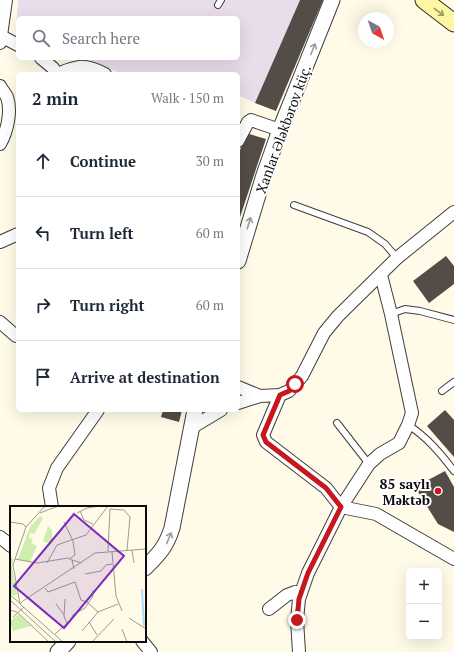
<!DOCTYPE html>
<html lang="en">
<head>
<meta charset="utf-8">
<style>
  :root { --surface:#fff; --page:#f6f6f7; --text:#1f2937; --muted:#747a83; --line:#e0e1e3 }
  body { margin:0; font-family:"PT Serif",serif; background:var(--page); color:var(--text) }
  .controls { position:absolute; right:12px; bottom:12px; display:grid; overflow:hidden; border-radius:6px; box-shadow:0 4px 16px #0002 }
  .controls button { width:36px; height:36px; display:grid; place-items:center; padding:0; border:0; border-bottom:1px solid var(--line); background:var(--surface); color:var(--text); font:20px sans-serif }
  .compass { position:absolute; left:358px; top:12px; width:36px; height:36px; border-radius:50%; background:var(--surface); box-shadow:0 4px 16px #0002; rotate:140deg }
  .stop { position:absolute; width:12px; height:12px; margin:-9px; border:3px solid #c6171d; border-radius:50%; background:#fff }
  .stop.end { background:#c6171d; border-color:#fff; box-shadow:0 1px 4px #0008 }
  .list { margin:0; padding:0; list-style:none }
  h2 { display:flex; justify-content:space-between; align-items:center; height:52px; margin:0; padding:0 16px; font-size:17px }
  h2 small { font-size:13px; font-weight:400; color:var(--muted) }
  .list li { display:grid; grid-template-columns:26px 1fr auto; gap:12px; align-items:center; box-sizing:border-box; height:72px; padding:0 16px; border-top:1px solid var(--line) }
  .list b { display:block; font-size:15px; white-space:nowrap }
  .list em { font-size:13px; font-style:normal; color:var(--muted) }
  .icon { flex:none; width:22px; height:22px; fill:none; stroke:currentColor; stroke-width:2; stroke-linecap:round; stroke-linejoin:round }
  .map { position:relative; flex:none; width:454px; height:652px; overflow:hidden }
  .search { position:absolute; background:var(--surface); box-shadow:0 4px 16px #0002; left:16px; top:16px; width:224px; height:44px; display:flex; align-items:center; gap:10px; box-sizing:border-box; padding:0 14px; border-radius:6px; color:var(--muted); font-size:15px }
  .panel { position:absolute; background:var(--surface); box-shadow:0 4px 16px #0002; left:16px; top:72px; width:224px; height:340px; border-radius:6px }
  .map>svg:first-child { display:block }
  .industrial { fill:#eaddeb }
  .building { fill:#544c46 }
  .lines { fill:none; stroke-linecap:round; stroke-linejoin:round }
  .service-casing { stroke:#3e3e3e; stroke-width:8 }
  .minor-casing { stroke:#3e3e3e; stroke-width:14 }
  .tertiary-casing { stroke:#3e3e3e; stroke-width:17 }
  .secondary-casing { stroke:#2d2d2d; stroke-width:19 }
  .service { stroke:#fff; stroke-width:6 }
  .minor { stroke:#fff; stroke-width:12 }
  .tertiary { stroke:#fff; stroke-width:15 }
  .secondary { stroke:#fff6a3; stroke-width:17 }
  .oneway { stroke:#9d9866 }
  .oneway2 { stroke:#9d9d9d }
  .route { stroke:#c6171d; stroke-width:5 }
  .poi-dot { fill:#c6171d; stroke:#fff; stroke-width:1.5 }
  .labels { text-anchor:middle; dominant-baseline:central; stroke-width:4; stroke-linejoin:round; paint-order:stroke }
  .street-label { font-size:14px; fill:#0b0b0b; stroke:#fff }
  .poi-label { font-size:14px; font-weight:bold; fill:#0b0b0b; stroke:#fff; text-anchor:end }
  .inset-river { fill:none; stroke:#a8dbfc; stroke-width:2 }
  .inset-road { fill:none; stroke:#9d9b90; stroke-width:1 }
  .view { fill:#7b2cbf; fill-opacity:0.15; stroke:#7b2cbf; stroke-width:2 }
  .inset-edge { fill:none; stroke:#0b0b0b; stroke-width:2 }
</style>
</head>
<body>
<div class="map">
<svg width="454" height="652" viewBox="0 0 454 652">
  <rect width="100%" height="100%" fill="#fffbe8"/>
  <path class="industrial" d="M18 0H300L255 103 238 95V74H122L86 58H238V18H18V28L16 27Z"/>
  <path class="building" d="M300 0H323L276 111 255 103Z
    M246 133 266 139 238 223V156Z
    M446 256 454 266V284L429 303 413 281Z
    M163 410H182L179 422 161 417Z
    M445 410 454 420V457L427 426Z
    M445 471 454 487V532L438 524 415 487Z"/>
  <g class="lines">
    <g class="service-casing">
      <path id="service" d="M218 5 221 0
        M294 205 368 232 385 244 397 258
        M391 314 405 309 420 311 454 320
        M442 391 454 382
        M337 423 369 464
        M408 425C427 437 441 454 454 471"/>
    </g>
    <g class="minor-casing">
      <path id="minor" d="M1 36 18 45
        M0 43 6 0
        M41 58 53 68 57 74C78 66 83 63 105 74
        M0 86C2 90 5 93 7 97 12 111 7 132 0 144
        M238 141 248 122 251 120 280 130
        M0 242 18 234
        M0 322 16 336
        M238 387 260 396 238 403
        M280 395 263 435 266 442 326 488 341 507 376 514 454 559
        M260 396 280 395 289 391 302 376 324 333 338 316 397 258 454 212
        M191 428 221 410
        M52 507 49 488 57 468 98 410
        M0 537 11 546
        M269 609 287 595 295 592 299 599
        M142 641 151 652
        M299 652 297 620 299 599 308 573 341 507 369 464 380 454 399 443 408 425 412 413 391 314 381 275"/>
    </g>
    <g class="tertiary-casing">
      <path id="tertiary" d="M238 261 264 175 280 130 332 0
        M145 568C159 554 166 547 172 528L195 410
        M58 652 68 641"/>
    </g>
    <g class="secondary-casing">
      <path id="secondary" d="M424 0 454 23"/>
    </g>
    <use href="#service" class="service"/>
    <use href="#minor" class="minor"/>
    <use href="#tertiary" class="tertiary"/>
    <use href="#secondary" class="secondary"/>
  </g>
  <defs><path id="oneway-shaft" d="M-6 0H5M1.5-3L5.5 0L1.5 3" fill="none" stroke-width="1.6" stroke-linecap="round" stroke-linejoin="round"/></defs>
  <use class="oneway" href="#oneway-shaft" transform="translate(439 12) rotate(37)"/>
  <g class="oneway2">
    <use href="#oneway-shaft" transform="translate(313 49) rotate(-68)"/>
    <use href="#oneway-shaft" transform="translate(249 223) rotate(-73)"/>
    <use href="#oneway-shaft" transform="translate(169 538) rotate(-68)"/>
  </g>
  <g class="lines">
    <path class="route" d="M295 384 289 391 280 395 263 435 266 442 326 488 341 507 308 573 299 599 297 620"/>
  </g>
  <circle class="poi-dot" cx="438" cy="491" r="4"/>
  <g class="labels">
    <g class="street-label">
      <text transform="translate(283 129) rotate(-70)">Xanlar Ələkbərov küç.</text>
    </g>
    <g class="poi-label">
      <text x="430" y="483">85 saylı<tspan x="430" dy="16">Məktəb</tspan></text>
    </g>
  </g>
  <g transform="translate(10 506)">
    <rect width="136" height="136" fill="#fffbe8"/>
    <path d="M30 10 33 12 24 28 20 27 19 32 23 33 21 37 27 40 20 56 8 53 20 21ZM38 20 42 24V37L33 36ZM0 51 3 53 2 61 7 88 5 90 0 88ZM7 109H9L21 120 3 125 0 116Z" fill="#ceedaf"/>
    <path class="inset-river" d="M132 83 134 120"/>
    <path class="inset-road" d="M100 3 114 4 120 11 117 44M70 5 74 14 83 18M30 7 48 0M67 7 77 2 89 0M0 16 13 18 16 21 3 59 10 98M54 16 63 35 65 49 59 53M16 21 35 0M122 44 124 57M98 45 100 3M102 46 106 90 112 105M5 53 27 57 58 52 62 54M37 57 47 39 76 29 98 0M64 63 62 54 72 57M75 68 91 65 96 59 102 58M35 82 38 86 65 76 71 94 77 96 88 106M0 89 10 97M55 93 54 110 57 118M0 94 46 136M46 98 54 109M0 104 7 106 39 136M3 111 14 101M119 112 136 123M79 116 87 129M112 123 117 136M72 125 88 106 108 98M45 128 61 114 63 109 75 102 83 90V84M53 136 10 98 13 95 85 47 136 43M82 136 104 113"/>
    <path class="view" d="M64 8 114 50 54 122 4 80Z"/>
    <rect width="136" height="136" class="inset-edge"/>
  </g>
</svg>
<div class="controls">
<button>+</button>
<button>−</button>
</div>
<svg class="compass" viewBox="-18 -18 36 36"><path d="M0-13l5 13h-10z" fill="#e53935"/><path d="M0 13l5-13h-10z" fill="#747a83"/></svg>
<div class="stop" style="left:295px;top:384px"></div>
<div class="stop end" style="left:297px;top:620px"></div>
<div class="search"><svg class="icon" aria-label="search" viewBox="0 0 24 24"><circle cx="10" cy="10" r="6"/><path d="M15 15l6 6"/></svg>Search here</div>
<section class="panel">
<h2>2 min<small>Walk · 150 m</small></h2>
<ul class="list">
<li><svg class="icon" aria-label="ahead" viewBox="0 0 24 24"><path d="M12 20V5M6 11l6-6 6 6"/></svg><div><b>Continue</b></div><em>30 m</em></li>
<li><svg class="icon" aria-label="left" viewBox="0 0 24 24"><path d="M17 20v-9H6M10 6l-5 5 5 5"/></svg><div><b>Turn left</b></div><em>60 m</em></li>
<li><svg class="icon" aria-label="right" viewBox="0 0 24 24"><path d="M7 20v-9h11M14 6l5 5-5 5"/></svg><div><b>Turn right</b></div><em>60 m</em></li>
<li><svg class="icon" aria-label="arrive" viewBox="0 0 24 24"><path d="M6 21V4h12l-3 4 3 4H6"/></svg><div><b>Arrive at destination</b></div></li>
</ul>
</section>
</div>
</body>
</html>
